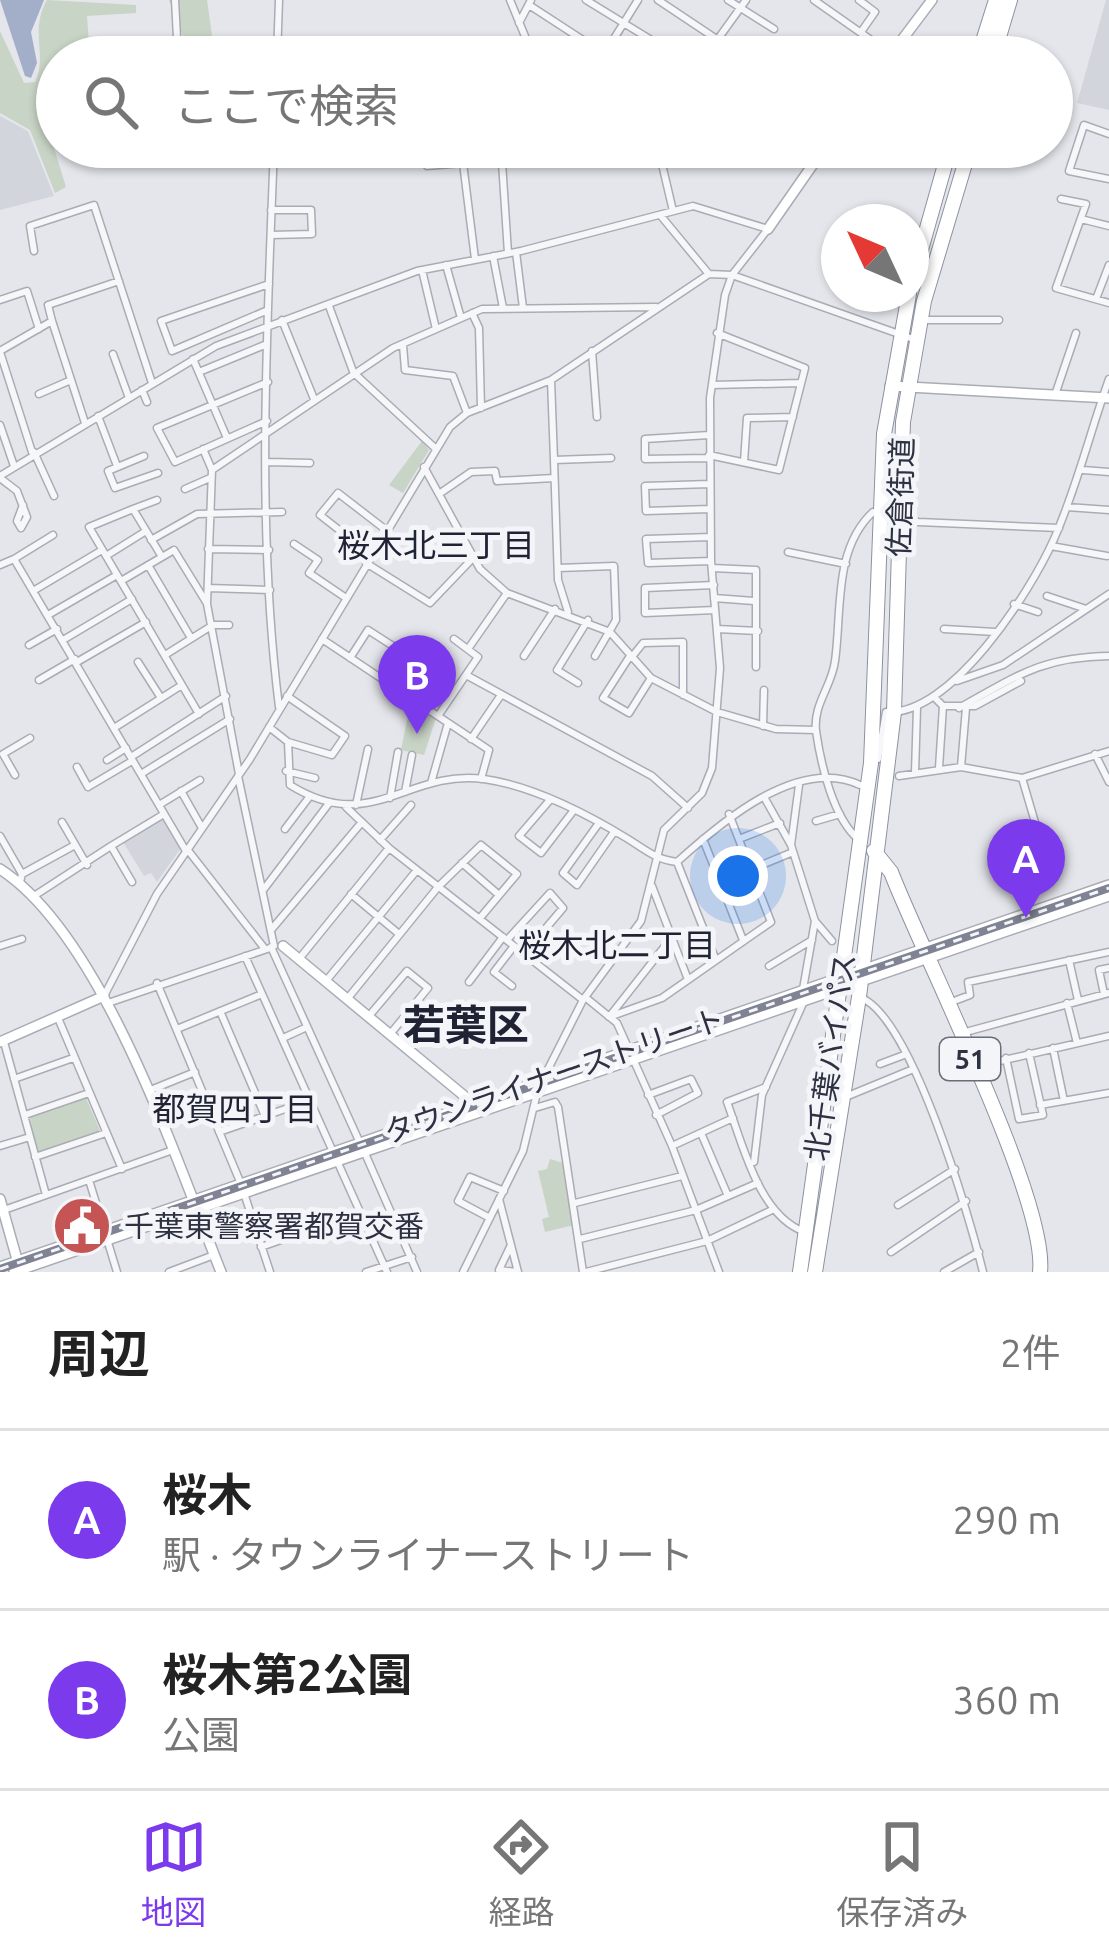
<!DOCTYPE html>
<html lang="ja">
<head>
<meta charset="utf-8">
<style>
  :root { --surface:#fff; --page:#f2f2f2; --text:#222; --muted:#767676; --line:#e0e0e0; --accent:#7c3aed }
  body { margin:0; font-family:Ubuntu,"Noto Sans JP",sans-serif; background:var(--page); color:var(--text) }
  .compass { position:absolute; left:821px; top:204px; width:108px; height:108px; border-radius:50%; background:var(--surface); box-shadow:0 3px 9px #0004; rotate:314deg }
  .you { position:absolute; left:738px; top:876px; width:42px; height:42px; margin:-30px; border:9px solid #fff; border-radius:50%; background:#1a73e8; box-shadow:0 0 0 18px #1a73e833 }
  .badge { display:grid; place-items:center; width:78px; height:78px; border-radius:50%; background:var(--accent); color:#fff; font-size:39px; font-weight:700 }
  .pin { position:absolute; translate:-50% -99px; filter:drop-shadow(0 3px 6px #0008) }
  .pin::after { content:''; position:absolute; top:63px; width:42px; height:36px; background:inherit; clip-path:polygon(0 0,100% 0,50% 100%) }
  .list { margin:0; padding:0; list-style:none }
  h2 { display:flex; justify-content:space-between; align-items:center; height:156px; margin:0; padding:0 48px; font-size:51px }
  h2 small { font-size:39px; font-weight:400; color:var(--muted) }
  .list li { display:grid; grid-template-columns:78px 1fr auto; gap:36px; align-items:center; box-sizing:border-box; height:180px; padding:0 48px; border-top:3px solid var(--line) }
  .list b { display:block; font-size:45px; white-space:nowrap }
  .list p { margin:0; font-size:39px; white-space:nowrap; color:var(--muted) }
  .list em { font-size:39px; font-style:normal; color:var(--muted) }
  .icon { flex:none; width:66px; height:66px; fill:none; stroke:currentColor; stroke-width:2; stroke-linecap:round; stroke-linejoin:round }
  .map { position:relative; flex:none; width:1109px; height:1272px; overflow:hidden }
  .search { position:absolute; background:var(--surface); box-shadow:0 3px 9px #0004; left:36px; right:36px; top:36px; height:132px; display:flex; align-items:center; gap:30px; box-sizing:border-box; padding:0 42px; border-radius:66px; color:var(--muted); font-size:45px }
  .sheet { height:516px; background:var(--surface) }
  nav { display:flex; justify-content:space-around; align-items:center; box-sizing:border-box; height:168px; border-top:3px solid var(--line); background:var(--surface); font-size:33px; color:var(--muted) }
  nav a { display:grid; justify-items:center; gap:6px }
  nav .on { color:var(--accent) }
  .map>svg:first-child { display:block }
  .built { fill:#d3d5dd }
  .green { fill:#c8d4c6 }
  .water { fill:#a3afc8 }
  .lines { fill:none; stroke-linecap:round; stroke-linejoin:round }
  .street-casing { stroke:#a9acb5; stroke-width:9 }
  .secondary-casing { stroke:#a9acb5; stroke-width:12 }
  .highway-casing { stroke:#8d92a1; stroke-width:16 }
  .street { stroke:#f7f7fa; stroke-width:6 }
  .secondary { stroke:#fff; stroke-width:9 }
  .highway { stroke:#fff; stroke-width:14 }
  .rail-casing { stroke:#7f8394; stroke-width:8 }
  .rail { stroke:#f4f5f8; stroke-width:3; stroke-dasharray:9; stroke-linecap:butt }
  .labels { text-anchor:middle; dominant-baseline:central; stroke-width:10; stroke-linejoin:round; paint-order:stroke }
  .shield { fill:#f4f5f8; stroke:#696c79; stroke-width:3 }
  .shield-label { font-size:27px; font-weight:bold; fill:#2d3142 }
  .street-label { font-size:30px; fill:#2d3142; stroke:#f4f5f8 }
  .poi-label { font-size:30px; fill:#2d3142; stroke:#f4f5f8; text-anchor:start }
  .neighbourhood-label { font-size:33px; fill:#1f2333; stroke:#f4f5f8 }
  .district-label { font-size:42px; font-weight:bold; fill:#1f2333; stroke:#f4f5f8 }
</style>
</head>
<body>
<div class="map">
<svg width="1109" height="1272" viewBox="0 0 1109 1272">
  <rect width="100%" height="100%" fill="#e4e6eb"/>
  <path class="built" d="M1106 0H1109V110L1077 103Z
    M0 116 28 131 54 196 0 210Z
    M163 817 180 849 157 882 151 873 144 876 123 842Z"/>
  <path class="green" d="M47 0 136 5V13L87 16 90 57H57V77L46 79 37 93 66 187 55 193 30 130 0 113V31L24 83 35 82C48 57 29 31 47 0Z
    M169 0H207L215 57H191Z
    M422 441 429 450 403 493 389 485Z
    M411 701 436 718 424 755 401 750Z
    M86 1098 101 1133 36 1152 30 1117Z
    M550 1159 563 1163 574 1225 545 1232 542 1219 549 1217 538 1171 547 1169Z"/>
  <path class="water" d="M0 0H44L31 32 37 63 31 78 25 76Z"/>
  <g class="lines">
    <g class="street-casing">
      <path id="street" d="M175 0 178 57
        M510 0 529 46 546 57
        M586 0 679 57
        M658 0 718 40
        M728 0 774 29
        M814 0 891 54
        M859 0 875 12 861 32
        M529 5 609 57
        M519 23 531 0
        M716 43 737 57
        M605 53 638 0
        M277 57 279 0
        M285 57 348 52
        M705 57 746 0
        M57 92 41 94 49 120H57
        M1109 134 1084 125 1069 171 1109 179
        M274 147C267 332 256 523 279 707
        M462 147 463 163
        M501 147 508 253
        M658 147 673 211
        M427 166 463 163 475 259
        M1061 199 1086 204 1056 288 1109 303
        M661 216 708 273
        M1081 219 1109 226
        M271 235 312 234 311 210H271
        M34 251 30 226 94 205 152 383
        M516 252 523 308
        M493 256 503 308
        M446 265 461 318
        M422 270 436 329
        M1096 299 1109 265
        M0 300 27 291 39 329
        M329 306 354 374
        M268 310 172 351 161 321 269 284
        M472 313 479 328 481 408
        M282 320 314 399
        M924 320H999
        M52 321 85 423
        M403 345 405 370 453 376 467 413
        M0 351 52 321 48 305 119 281
        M592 351 597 417
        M0 352 32 452
        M113 354 129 398
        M193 359 227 438
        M199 372 267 344
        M354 373 435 448
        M551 380 554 460
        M712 385 801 383
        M142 390 147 402
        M39 394 71 380
        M1055 395 1076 333
        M98 416 117 466
        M267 421 175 462 157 428 268 382
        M0 425 14 466
        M203 449 212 470
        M34 452 54 496
        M709 455 779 470 805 368 717 333
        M144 456 108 471 115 488 158 473
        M708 458 645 459V439L709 435
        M268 462 310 463
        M744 462 747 418 793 417
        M424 467 480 569 507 593 610 632 651 678 717 712 776 729 816 730
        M1083 470 1109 472
        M0 476 216 346 417 271 521 251 693 206 768 229 732 275 725 295 710 398 711 561 720 668 712 768 702 793 664 830 641 921 583 1000 542 1081
        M0 478 17 491 27 517 21 528 17 521 23 505
        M710 484 645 486 646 511 710 509
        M185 489 210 478
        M439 494 471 472 495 471 497 481 554 478
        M1067 507 1109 510
        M133 509 157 500
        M902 516 918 522 1059 528
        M711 537 646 539 648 563 711 561
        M151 540 197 514 282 512
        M294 544 318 560 309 573 346 598
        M1051 546 1107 556
        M208 549 269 550
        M788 552 846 564
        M371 555 320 515 338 493 386 530
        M106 556 146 531
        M162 557 133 509 89 527 199 714
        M14 559 53 535
        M366 563 430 603 473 558
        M0 565 14 559 186 851
        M148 565 191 638
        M558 568 614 566 616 620 595 656
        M712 568 756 570V667
        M121 581 174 550 206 602
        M714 585 645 588V613L715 610
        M208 588 270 590
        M33 591 102 550
        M1047 596 1086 609
        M714 598 754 601
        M1014 604 1038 612
        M568 612 558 580 554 460 611 458
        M48 615 117 575
        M717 629 758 631
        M944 629 995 632
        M322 639 489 750 481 779
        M63 640 132 599
        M29 645 57 629
        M468 649 507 593
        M165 655 213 625H229
        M524 656 555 609
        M630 656 603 698 629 713 651 678
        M350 658 368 630 427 668 408 697
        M631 658 643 643 683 642V695
        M77 662 146 622
        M138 662 161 698
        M466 675 652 776 688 808
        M39 680 75 659
        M957 681 1003 665 1109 594
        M578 683 557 670 588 620
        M935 698 943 706H975L1021 681
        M959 708C1017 676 1041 657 1109 656
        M438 716 478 657 454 639
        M763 726 764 690
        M269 727 288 742 332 755 345 736 287 696
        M114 728 182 685
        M471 739 501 695
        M288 742 290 785C372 836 406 769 484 779 533 786 587 814 628 839 647 851 655 859 677 862 719 824 798 755 860 785
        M1095 754 1109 782
        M131 757 226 696
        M878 759 886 712C951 716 1030 593 1054 539 1077 487 1090 432 1109 379
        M107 760 126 748
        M77 767 88 787 132 761
        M961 767 966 708
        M939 768 943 706
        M286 771 315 778
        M915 773 917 708
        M141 774 230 719
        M239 774 207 604 212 470 393 348 482 309 656 307
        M15 775 3 754 30 738
        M238 776 274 946
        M899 776 961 767 1022 778 1109 751
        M1022 778 1044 853
        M431 783 448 723
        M799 785 791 845 815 921 803 989
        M181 791 202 828
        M405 792 412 755
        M764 797 791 845
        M390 798 398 752
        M549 801 519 836 541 853 574 810
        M159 805 200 780
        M356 805 368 749
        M346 807 389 848 583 1000
        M816 821 840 814
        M62 822 87 865
        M599 823 563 873 577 885 614 832
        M285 829 310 796
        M0 836 22 874
        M703 839 743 940
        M739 839 780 823
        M380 840 411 805
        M859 840C833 818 821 765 816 731 813 704 832 686 835 661 842 612 833 549 873 512L878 514
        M111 846 164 814
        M187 849 265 949
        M677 862 715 958
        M462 863 499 895
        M752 869 793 852
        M20 882 22 874 75 845
        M652 886 687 977
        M264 889 330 802
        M351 894 399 934
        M34 896 111 846 132 882
        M815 921 832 941
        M271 930 362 822
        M672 937 609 1017 662 998 771 922 729 814
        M507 940 550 893 563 908 524 954
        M0 946 22 939
        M271 947 360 1143
        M245 956 387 1272
        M299 959 389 848
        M1069 960 1078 1000
        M769 966 812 940
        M326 981 417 870
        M469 982 503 937
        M157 983 241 1184 270 1272
        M512 986 494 972 514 946
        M1104 994 1099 970 1109 968
        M104 996 157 894 250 759 450 427 467 413 551 380 709 274 732 275 916 340
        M585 997 617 1023 672 1146 719 1272
        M859 997C911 1013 970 1219 983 1272
        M348 998 438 887 481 845 517 874 480 918
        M108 1003 270 948
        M949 1003 970 995 968 982 1109 952
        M1067 1003 1077 1043
        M220 1011 265 1116
        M369 1016 407 971 428 988 391 1033
        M58 1018 122 1169
        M177 1029 262 994
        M962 1033 1109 993
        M283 1038 307 1027
        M4 1042 46 1195
        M1053 1048 1064 1101
        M1006 1058 1019 1119 1043 1115 1029 1053
        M880 1064 904 1055
        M978 1066 1109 1036
        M14 1079 73 1058
        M766 1087 727 1102C743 1145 759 1216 805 1232
        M148 1091 195 1072
        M648 1095 691 1079 698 1093 656 1115
        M843 1098 911 1070
        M1040 1105 1109 1093
        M535 1108 555 1102 558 1107 583 1272
        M25 1115 89 1093
        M219 1132 311 1100
        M701 1133 728 1196
        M0 1146 30 1137
        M672 1146 733 1118
        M364 1151 417 1272
        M35 1157 106 1133
        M754 1162 762 1095 805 999
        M89 1180 117 1272
        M499 1199 518 1272
        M575 1203 682 1176
        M898 1205 955 1169
        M4 1210 170 1151
        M488 1217 458 1201 470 1177 504 1191
        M580 1239 696 1210 758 1183
        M261 1247 360 1212
        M510 1247 499 1270 518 1272
        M891 1252 966 1201
        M169 1272 214 1255
        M366 1272 412 1257
        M463 1272 523 1151 537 1093
        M586 1272 707 1241 774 1209
        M944 1272 979 1252"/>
    </g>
    <g class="secondary-casing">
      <path id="secondary" d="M889 57 932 0
        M768 229 825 147
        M890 386 1109 398
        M0 869C102 935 176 1159 221 1272
        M283 946 474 1104
        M0 1042 104 996
        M0 1199 18 1263
        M0 1267 1109 885
        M14 1272 1109 896"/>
    </g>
    <g class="highway-casing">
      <path id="highway" d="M978 57 996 0
        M993 57 1010 0
        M911 285 950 147
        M874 851 891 872C923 955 1048 1200 1040 1272
        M800 1272 871 763 884 434 909 294
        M815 1272 859 997 894 712 903 422 924 301 970 147"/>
    </g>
    <use href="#street" class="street"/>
    <use href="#secondary" class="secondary"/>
    <use href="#highway" class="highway"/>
    <g class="rail-casing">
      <path id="rail" d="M0 1269 1109 888"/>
    </g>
    <use href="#rail" class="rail"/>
  </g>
  <defs>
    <g id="civic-disc" transform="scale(3)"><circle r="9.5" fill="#c55555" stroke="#f4f5f8"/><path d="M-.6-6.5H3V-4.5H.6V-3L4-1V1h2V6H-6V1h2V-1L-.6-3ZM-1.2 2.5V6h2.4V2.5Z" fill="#fff"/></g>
  </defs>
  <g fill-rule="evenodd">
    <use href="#civic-disc" x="82" y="1226"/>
  </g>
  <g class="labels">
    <rect class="shield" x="940" y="1038" width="60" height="42" rx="9"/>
    <g class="shield-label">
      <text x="970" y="1059">51</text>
    </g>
    <g class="street-label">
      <text transform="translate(900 497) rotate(-88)">佐倉街道</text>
      <text transform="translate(830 1057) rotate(-82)">北千葉バイパス</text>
      <text transform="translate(554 1075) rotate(-19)">タウンライナーストリート</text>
    </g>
    <g class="poi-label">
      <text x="124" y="1226">千葉東警察署都賀交番</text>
    </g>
    <g class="neighbourhood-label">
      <text x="436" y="544">桜木北三丁目</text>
      <text x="617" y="944">桜木北二丁目</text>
      <text x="235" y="1108">都賀四丁目</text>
    </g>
    <g class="district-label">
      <text x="466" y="1024">若葉区</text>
    </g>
  </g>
</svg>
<svg class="compass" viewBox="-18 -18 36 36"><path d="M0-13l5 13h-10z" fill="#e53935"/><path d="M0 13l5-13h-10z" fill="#767676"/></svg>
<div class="you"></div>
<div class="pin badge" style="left:1026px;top:918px">A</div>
<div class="pin badge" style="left:417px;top:734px">B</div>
<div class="search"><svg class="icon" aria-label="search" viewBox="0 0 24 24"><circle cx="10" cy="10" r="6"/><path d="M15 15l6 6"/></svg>ここで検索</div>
</div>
<section class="sheet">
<h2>周辺<small>2件</small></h2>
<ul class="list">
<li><span class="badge">A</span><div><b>桜木</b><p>駅 · タウンライナーストリート</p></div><em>290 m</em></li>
<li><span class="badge">B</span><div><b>桜木第2公園</b><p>公園</p></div><em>360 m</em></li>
</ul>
</section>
<nav>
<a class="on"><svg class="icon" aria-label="map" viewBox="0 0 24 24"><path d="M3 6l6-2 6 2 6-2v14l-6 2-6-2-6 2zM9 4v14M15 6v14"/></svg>地図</a>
<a><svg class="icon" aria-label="directions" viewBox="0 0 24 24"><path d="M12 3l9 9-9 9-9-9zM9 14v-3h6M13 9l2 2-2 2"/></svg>経路</a>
<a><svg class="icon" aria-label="saved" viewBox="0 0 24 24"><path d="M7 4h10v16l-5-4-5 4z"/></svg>保存済み</a>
</nav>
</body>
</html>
